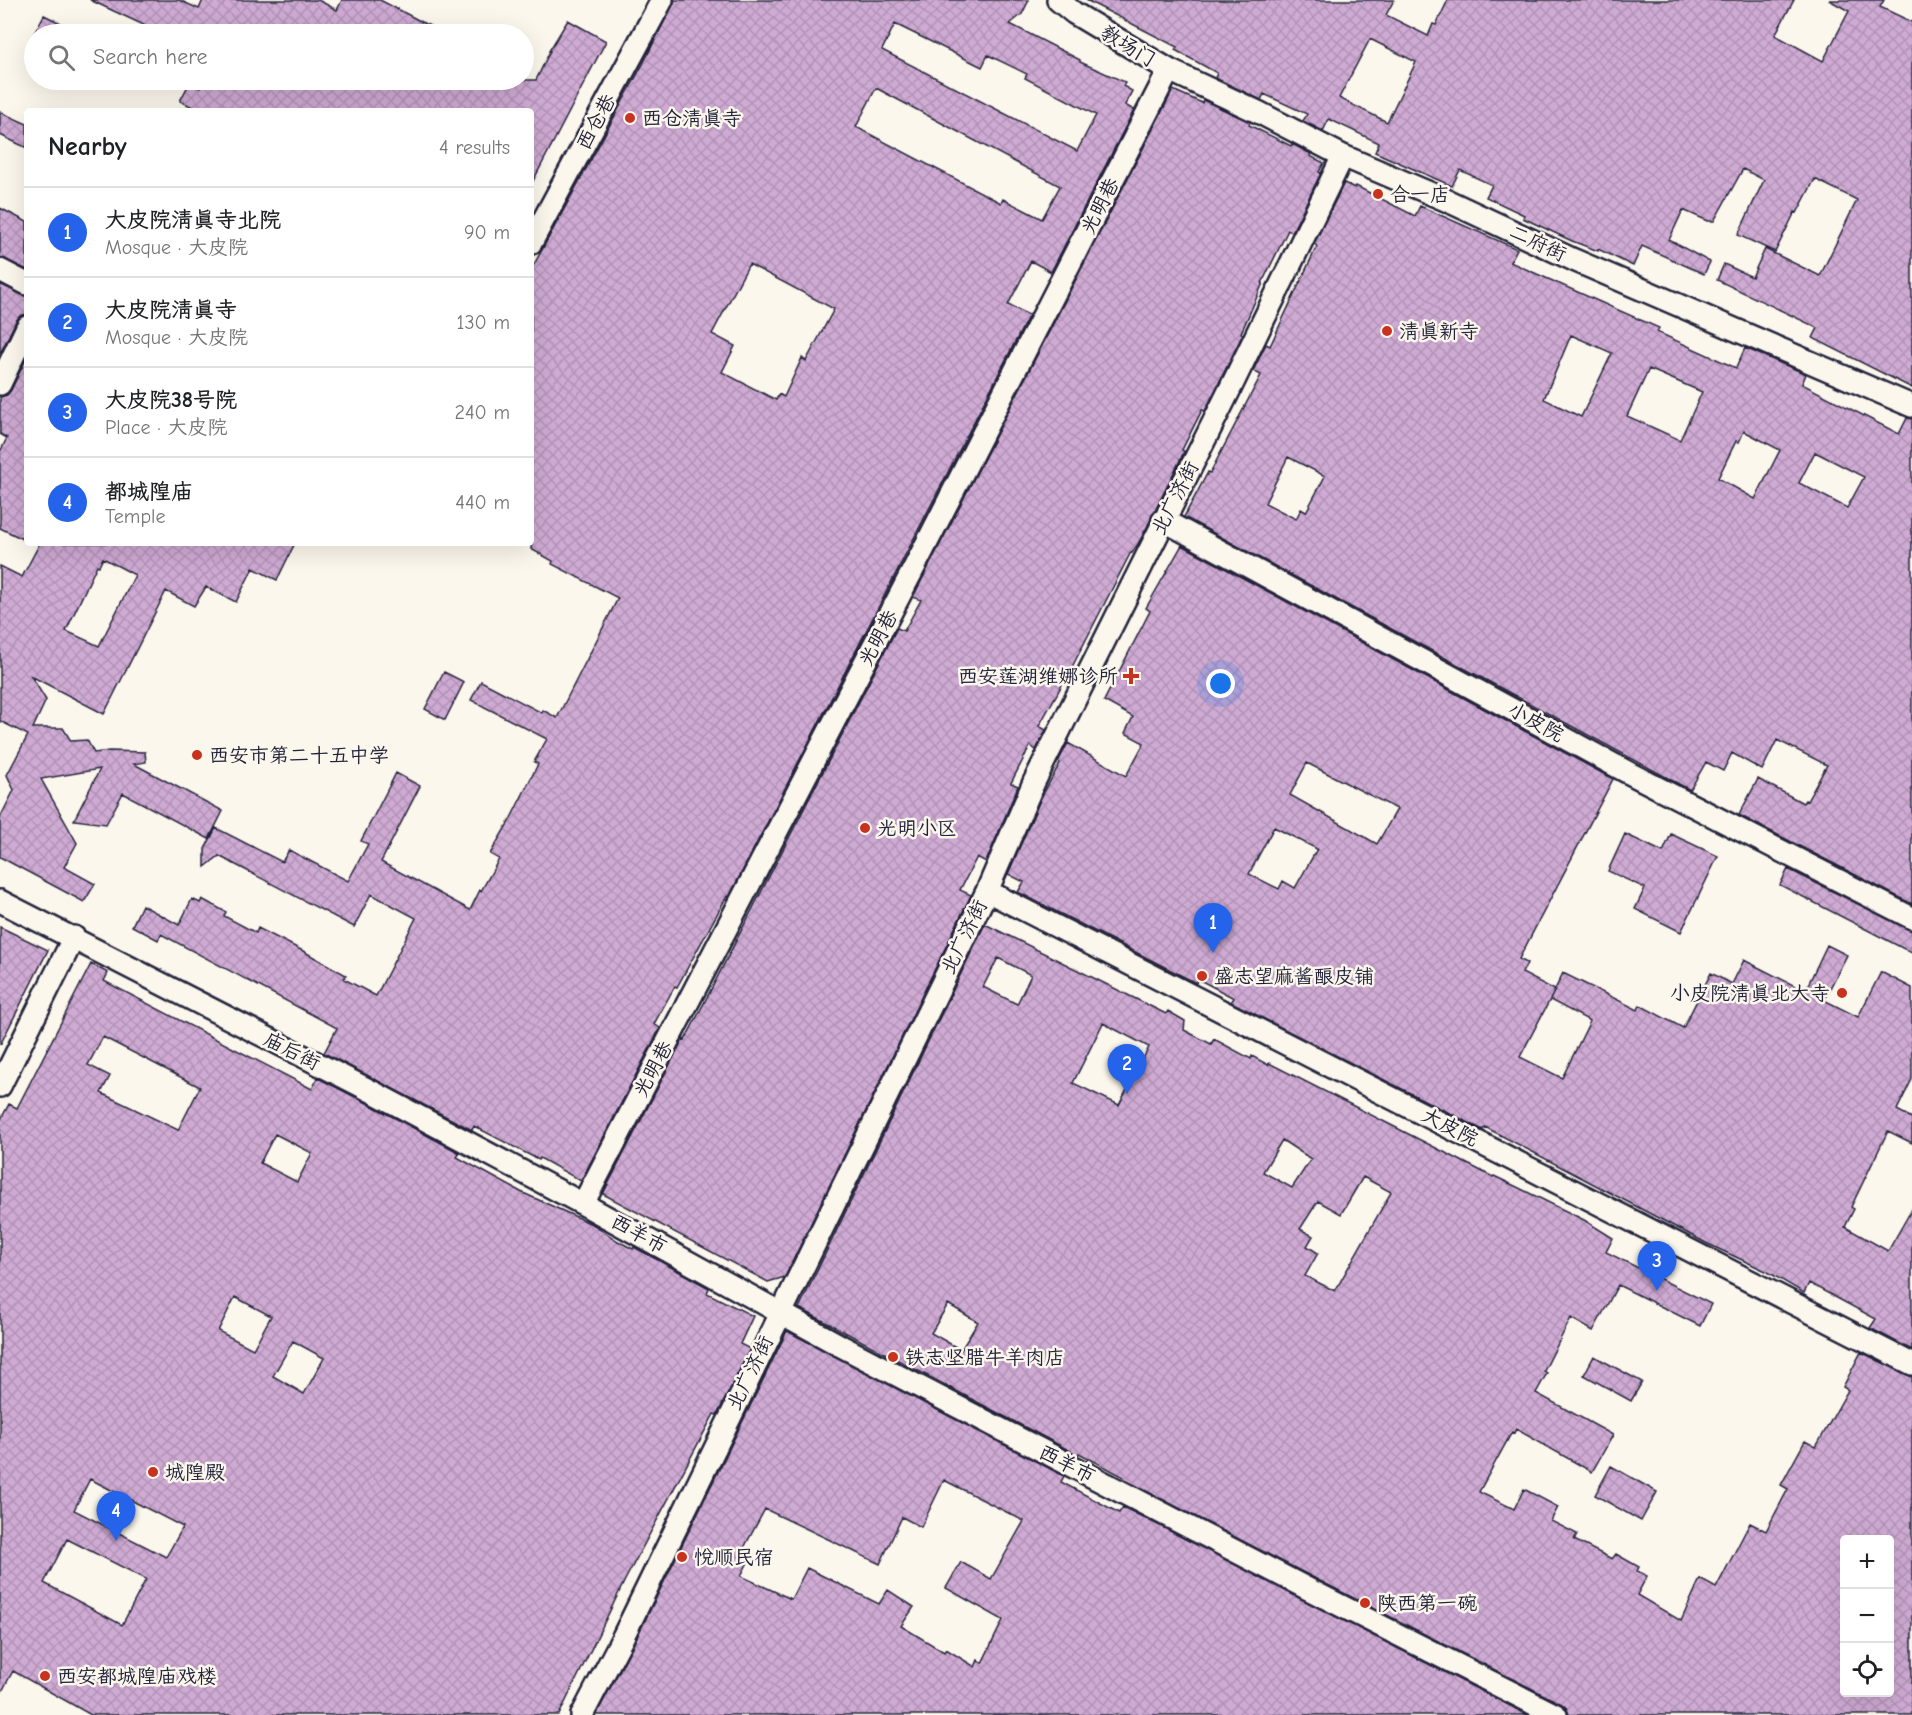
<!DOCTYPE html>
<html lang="en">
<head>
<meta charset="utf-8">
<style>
  :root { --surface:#fff; --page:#f6f6f6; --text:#202124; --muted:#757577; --line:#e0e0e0; --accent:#2563eb }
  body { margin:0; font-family:"Comic Neue","LXGW WenKai TC",sans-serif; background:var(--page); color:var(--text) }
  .controls { position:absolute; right:18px; bottom:18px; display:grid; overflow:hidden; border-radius:6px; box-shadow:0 6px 24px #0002 }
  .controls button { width:54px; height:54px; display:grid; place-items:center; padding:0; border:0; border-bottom:2px solid var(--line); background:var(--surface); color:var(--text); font:30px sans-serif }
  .you { position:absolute; left:1221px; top:684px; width:21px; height:21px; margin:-15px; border:4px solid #fff; border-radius:50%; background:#1a73e8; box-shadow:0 0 0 9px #1a73e833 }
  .badge { display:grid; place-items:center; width:39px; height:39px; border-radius:50%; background:var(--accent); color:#fff; font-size:20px; font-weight:700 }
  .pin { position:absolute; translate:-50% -50px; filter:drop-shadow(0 2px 3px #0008) }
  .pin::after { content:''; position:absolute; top:32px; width:21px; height:18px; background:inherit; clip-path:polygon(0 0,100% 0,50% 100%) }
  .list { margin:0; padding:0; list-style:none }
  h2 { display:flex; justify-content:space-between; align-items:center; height:78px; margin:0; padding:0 24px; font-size:26px }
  h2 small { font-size:20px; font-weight:400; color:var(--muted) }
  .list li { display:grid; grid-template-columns:39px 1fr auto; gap:18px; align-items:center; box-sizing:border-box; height:90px; padding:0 24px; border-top:2px solid var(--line) }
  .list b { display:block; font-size:22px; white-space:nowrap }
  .list p { margin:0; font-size:20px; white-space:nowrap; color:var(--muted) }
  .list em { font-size:20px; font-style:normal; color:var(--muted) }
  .icon { flex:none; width:33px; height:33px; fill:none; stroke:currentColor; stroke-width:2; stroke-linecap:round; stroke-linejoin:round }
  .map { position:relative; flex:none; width:1912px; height:1715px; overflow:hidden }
  .search { position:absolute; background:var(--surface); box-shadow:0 6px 24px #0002; left:24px; top:24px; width:510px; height:66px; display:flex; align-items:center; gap:15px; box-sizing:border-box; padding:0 21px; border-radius:33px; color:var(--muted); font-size:22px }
  .panel { position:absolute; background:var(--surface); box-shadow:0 6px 24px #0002; left:24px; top:108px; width:510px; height:438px; border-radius:6px }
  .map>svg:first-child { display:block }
  .building { fill:url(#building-cross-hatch); stroke:#22223b; stroke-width:1.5; fill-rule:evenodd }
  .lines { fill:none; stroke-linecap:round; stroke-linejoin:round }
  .street-casing { stroke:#22223b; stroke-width:26 }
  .street { stroke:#fbf7ec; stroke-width:21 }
  .poi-dot { fill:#c8321e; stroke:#fbf7ec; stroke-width:2 }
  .labels { text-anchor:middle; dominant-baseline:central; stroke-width:5; stroke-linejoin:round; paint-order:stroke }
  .street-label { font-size:20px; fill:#22223b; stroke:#fbf7ec }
  .poi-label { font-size:20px; fill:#22223b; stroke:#fbf7ec; text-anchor:start }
</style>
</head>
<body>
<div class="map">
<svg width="1912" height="1715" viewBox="0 0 1912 1715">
  <defs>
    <pattern id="building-cross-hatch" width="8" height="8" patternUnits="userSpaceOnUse" patternTransform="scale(1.5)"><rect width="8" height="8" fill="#cfaad3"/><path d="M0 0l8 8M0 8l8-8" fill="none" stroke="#b192b6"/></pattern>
  </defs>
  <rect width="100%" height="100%" fill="#fbf7ec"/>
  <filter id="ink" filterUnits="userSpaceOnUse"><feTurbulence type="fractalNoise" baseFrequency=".0167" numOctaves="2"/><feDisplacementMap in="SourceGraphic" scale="12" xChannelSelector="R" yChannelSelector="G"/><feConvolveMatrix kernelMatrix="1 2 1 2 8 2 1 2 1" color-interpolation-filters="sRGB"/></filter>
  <g filter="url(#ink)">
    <path class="building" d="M90 0H179L199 9 203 0H318L337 10 342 0H380L445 34H163Z
      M675 0H1029L1022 14 1010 24 1080 60V62L1125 82 1123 86 1132 91 1125 105 1134 110 1051 272 1031 261 1008 305 1029 315 729 897 727 896 677 987 675 986 654 1024 660 1028 581 1181 540 1158 539 1160 474 1126 472 1130 324 1053 337 1028 161 934 158 940 132 926 142 905 179 925 192 899 200 903 202 899 226 912 224 916 256 933 258 928 303 951 346 975 344 979 376 996 416 918 371 894 354 927 219 856 205 867V849L216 828 282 862 289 850 348 881 368 844 361 841 396 773 420 786 381 862 470 910 480 890 481 891 499 859 490 854 510 820 538 764 534 762 547 739 471 700 481 681 542 713 543 710 557 718 618 598 552 564 553 561 531 549V270L643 64ZM895 24 982 67 988 55 1027 74 1025 78 1096 115 1077 151 882 50ZM876 88 1060 186 1042 219 1003 199 1001 203 856 127ZM749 264 834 309 806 361 802 358 784 397 779 394 776 400 722 372 735 346 712 334Z
      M1086 0H1394L1386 15 1428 36 1433 24 1436 25 1448 0H1794L1775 35 1823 61 1849 11 1829 0H1884L1880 7 1912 22V388L1813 338 1818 328 1717 280 1724 264 1752 277 1765 249 1820 276 1857 200 1815 179 1797 213 1795 212 1775 252 1738 235 1764 180 1743 169 1714 221H1708L1683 210 1669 240 1710 262 1704 274 1642 246 1633 266 1598 249V251L1572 241 1523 218 1524 215 1486 197 1492 185 1460 170 1452 186 1375 152 1379 143 1329 119 1323 131 1303 121 1307 114 1264 94 1261 100 1215 78 1217 73 1175 50 1177 47ZM1370 39 1416 62 1387 122 1339 98Z
      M44 15 83 34H34Z
      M568 20 606 41 531 185V111H201L180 101 190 82 200 88 204 80H536L550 51H549Z
      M1173 90 1202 103 1203 100 1250 122 1249 125 1291 146 1292 144 1311 154 1310 156 1324 163 1319 172 1321 173 1292 232 1288 230 1262 283H1263L1241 333 1243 334 1205 411 1202 410 1182 450 1184 451 1181 458 1147 527 1138 544 1132 553 1131 552 1072 667 1039 726 1046 730 1036 750 1030 746 1011 783 1018 786 986 862 977 857 960 890 971 895 785 1277 768 1282 603 1194 683 1039 685 1040 897 628 904 631 921 600 913 597Z
      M0 112 27 124V148L0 135Z
      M1344 183 1355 188 1356 186 1415 216 1420 206 1517 249 1510 262 1659 328 1657 332 1736 368 1745 348 1806 374 1802 384 1899 434 1907 418 1912 419V904L1739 815 1758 779 1803 803 1805 800 1807 801 1827 765 1777 740 1762 770 1732 753 1723 771 1706 762 1690 790 1184 517 1208 472 1210 473 1261 375 1253 371 1266 344 1270 346 1317 246 1314 244ZM1571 335 1612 353 1581 417 1544 399ZM1649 369 1702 392 1680 440 1627 416ZM1744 431 1780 450 1755 499 1718 478 1736 441 1739 442ZM1815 452 1864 477 1847 508 1799 483ZM1288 457 1325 476 1306 512 1301 509 1296 519 1265 503Z
      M0 208 27 222V270L0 257Z
      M0 284 27 297V314L20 316 16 321 0 354Z
      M27 357V541L0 528V452L7 438 0 434V397L7 395 11 390Z
      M40 543H295L277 580 253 568 236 602 206 587 194 606 166 591 104 714 31 676 46 700 33 728H63L71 741 87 740 94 753 109 751 145 752 146 762 134 764 223 811 209 839 123 793 106 824 74 820 100 769 41 779 77 843 64 867 95 884 84 902 0 857V818L14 790 7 775 28 735 0 721V566L22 577ZM103 558 135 575 99 646 66 631 97 565 99 566Z
      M1182 545 1613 779 1519 959 1527 963 1522 973 1555 990 1520 1057 1562 1078 1590 1021 1550 1000 1563 973 1638 1010 1640 1005 1683 1028 1711 973 1732 984 1744 960 1805 991 1827 945 1847 955 1824 1000 1858 1017 1881 972 1912 988V1079L1897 1110 1912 1118V1143L1888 1131 1851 1207 1854 1209 1845 1227 1888 1251 1912 1209V1350L1870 1328 1876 1319 1809 1283 1804 1293 1768 1272 1708 1244 1485 1127 1483 1130 1235 1004 1231 1002 1234 998 1198 979 1196 983 1018 892 1024 882 1008 874 1041 798 1060 763 1058 762 1068 743 1126 776 1144 743 1125 733 1133 717 1104 701 1150 611 1146 608ZM1307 763 1397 809 1377 844 1290 795ZM1274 827 1317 849 1295 888 1283 881 1279 889 1249 874Z
      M444 672 464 682 445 720 425 709Z
      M1625 834 1663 852 1671 834 1718 856 1681 932 1635 909 1645 888 1608 871Z
      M1788 869 1912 931V953L1780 885Z
      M985 924 1166 1014 1168 1011 1185 1021 1184 1030 1211 1044 1214 1039 1251 1059 1252 1056 1268 1065 1269 1063 1493 1177 1494 1176 1517 1187 1584 1220 1613 1238 1606 1252 1711 1304 1700 1326 1618 1285 1593 1331 1571 1318 1544 1371 1547 1373 1536 1393 1613 1435 1592 1472 1516 1429 1514 1433 1512 1432 1479 1492 1514 1509 1524 1489 1558 1507 1551 1521 1577 1534 1574 1540 1612 1559 1616 1554 1639 1567 1637 1571 1647 1576 1637 1595 1681 1621 1700 1579 1716 1588 1750 1523 1766 1531 1788 1489 1781 1485 1805 1441 1816 1447 1848 1390 1843 1387 1861 1352 1912 1377V1715H1569L1567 1709 1562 1704 1316 1579 1123 1479 1124 1477 1079 1453 1078 1455 799 1308ZM998 958 1031 975 1017 1004 983 987ZM1103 1023 1149 1047 1119 1105 1073 1083ZM1282 1140 1311 1159 1292 1188 1263 1172ZM1363 1177 1391 1192 1335 1291 1305 1276 1318 1253 1307 1246 1313 1236 1300 1229 1318 1201 1341 1214ZM948 1304 978 1322 961 1350 931 1333ZM1845 1539H1890V1692H1845Z
      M0 927 48 950 0 1045Z
      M91 964 108 973 104 981 312 1089 318 1078 367 1103 460 1153 457 1157 521 1192 594 1225 618 1241 633 1249 634 1247 709 1288 707 1293 753 1316 740 1344 750 1349 717 1415 714 1414 625 1580 559 1715H91L13 1671 0 1695V1121L9 1104 17 1108ZM103 1037 200 1087 178 1130 101 1093 110 1076 88 1065ZM275 1134 312 1153 297 1182 260 1163ZM235 1297 271 1316 253 1349 218 1331ZM293 1341 324 1358 304 1394 273 1376ZM90 1479 183 1527 166 1557 74 1510ZM67 1539 146 1579 122 1625 44 1583Z
      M787 1331 1064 1476 1061 1482 1119 1513 1123 1507 1528 1715H596L634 1643ZM944 1480 1024 1521 991 1579 961 1562 946 1588 1003 1620 982 1663 978 1660 975 1667 946 1649 944 1652 901 1626 914 1607 888 1590 879 1604 807 1568 791 1599 741 1576 748 1562 739 1557 765 1509 880 1564 902 1517 921 1527Z
      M1594 1356 1642 1382 1631 1401 1584 1375Z
      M1611 1466 1657 1492 1641 1521 1595 1495Z"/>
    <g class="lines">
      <g class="street-casing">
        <path id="street" d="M1058 0 1074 13 1169 70 1260 113 1343 156 1448 201 1574 260 1912 406
          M531 243 662 0
          M0 270 27 284
          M0 384 27 327
          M1163 520 1629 773 1912 918
          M987 891 1912 1364
          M0 901 373 1092 583 1204 841 1346 1310 1590 1556 1715
          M0 1086 74 937
          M583 1204 915 566 1169 70
          M582 1715 623 1637 987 891 1034 782 1231 387 1343 156"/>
      </g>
      <use href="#street" class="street"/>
    </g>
  </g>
  <g class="poi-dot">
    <circle cx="630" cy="118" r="6"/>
    <circle cx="1378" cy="194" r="6"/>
    <circle cx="1387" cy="331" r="6"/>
    <path d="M1128 667h6v6h6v6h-6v6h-6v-6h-6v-6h6z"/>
    <circle cx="197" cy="755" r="6"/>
    <circle cx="865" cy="828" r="6"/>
    <circle cx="1202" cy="976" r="6"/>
    <circle cx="1842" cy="993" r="6"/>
    <circle cx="893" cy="1357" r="6"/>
    <circle cx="153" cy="1472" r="6"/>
    <circle cx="682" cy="1557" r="6"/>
    <circle cx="1365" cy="1603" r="6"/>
    <circle cx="45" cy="1676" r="6"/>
  </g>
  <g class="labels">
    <g class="street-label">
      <text transform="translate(1128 46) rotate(31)">教场门</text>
      <text transform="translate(596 122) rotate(-62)">西仓巷</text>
      <text transform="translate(1100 206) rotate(-63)">光明巷</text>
      <text transform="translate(1538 243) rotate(25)">二府街</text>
      <text transform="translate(1175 498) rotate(-63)">北广济街</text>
      <text transform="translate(878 638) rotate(-62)">光明巷</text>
      <text transform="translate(1536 722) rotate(29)">小皮院</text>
      <text transform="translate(964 937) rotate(-64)">北广济街</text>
      <text transform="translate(292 1051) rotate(27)">庙后街</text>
      <text transform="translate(653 1069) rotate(-62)">光明巷</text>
      <text transform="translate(1450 1127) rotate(27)">大皮院</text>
      <text transform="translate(639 1234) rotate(29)">西羊市</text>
      <text transform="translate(750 1373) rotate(-64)">北广济街</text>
      <text transform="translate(1067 1464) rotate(27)">西羊市</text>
    </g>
    <g class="poi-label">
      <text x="642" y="118">西仓清真寺</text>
      <text x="1390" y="194">合一店</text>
      <text x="1399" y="331">清真新寺</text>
      <text x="1118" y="676" text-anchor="end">西安莲湖维娜诊所</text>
      <text x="209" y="755">西安市第二十五中学</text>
      <text x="877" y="828">光明小区</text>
      <text x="1214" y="976">盛志望麻酱酿皮铺</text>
      <text x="1830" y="993" text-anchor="end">小皮院清真北大寺</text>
      <text x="905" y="1357">铁志坚腊牛羊肉店</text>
      <text x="165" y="1472">城隍殿</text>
      <text x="694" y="1557">悦顺民宿</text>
      <text x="1377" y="1603">陕西第一碗</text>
      <text x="57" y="1676">西安都城隍庙戏楼</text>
    </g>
  </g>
</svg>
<div class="controls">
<button>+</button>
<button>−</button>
<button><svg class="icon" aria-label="locate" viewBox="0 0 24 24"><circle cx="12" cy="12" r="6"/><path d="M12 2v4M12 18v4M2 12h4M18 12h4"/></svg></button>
</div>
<div class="you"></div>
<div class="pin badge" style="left:1213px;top:953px">1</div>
<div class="pin badge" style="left:1127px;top:1094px">2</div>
<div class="pin badge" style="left:1657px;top:1291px">3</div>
<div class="pin badge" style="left:116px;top:1541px">4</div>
<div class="search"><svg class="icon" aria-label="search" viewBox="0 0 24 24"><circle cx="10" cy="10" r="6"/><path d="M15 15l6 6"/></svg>Search here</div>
<section class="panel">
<h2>Nearby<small>4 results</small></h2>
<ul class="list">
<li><span class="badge">1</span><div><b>大皮院清真寺北院</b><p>Mosque · 大皮院</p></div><em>90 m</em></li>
<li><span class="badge">2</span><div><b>大皮院清真寺</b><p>Mosque · 大皮院</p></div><em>130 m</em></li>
<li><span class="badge">3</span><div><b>大皮院38号院</b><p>Place · 大皮院</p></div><em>240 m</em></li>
<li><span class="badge">4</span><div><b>都城隍庙</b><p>Temple</p></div><em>440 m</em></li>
</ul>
</section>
</div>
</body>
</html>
